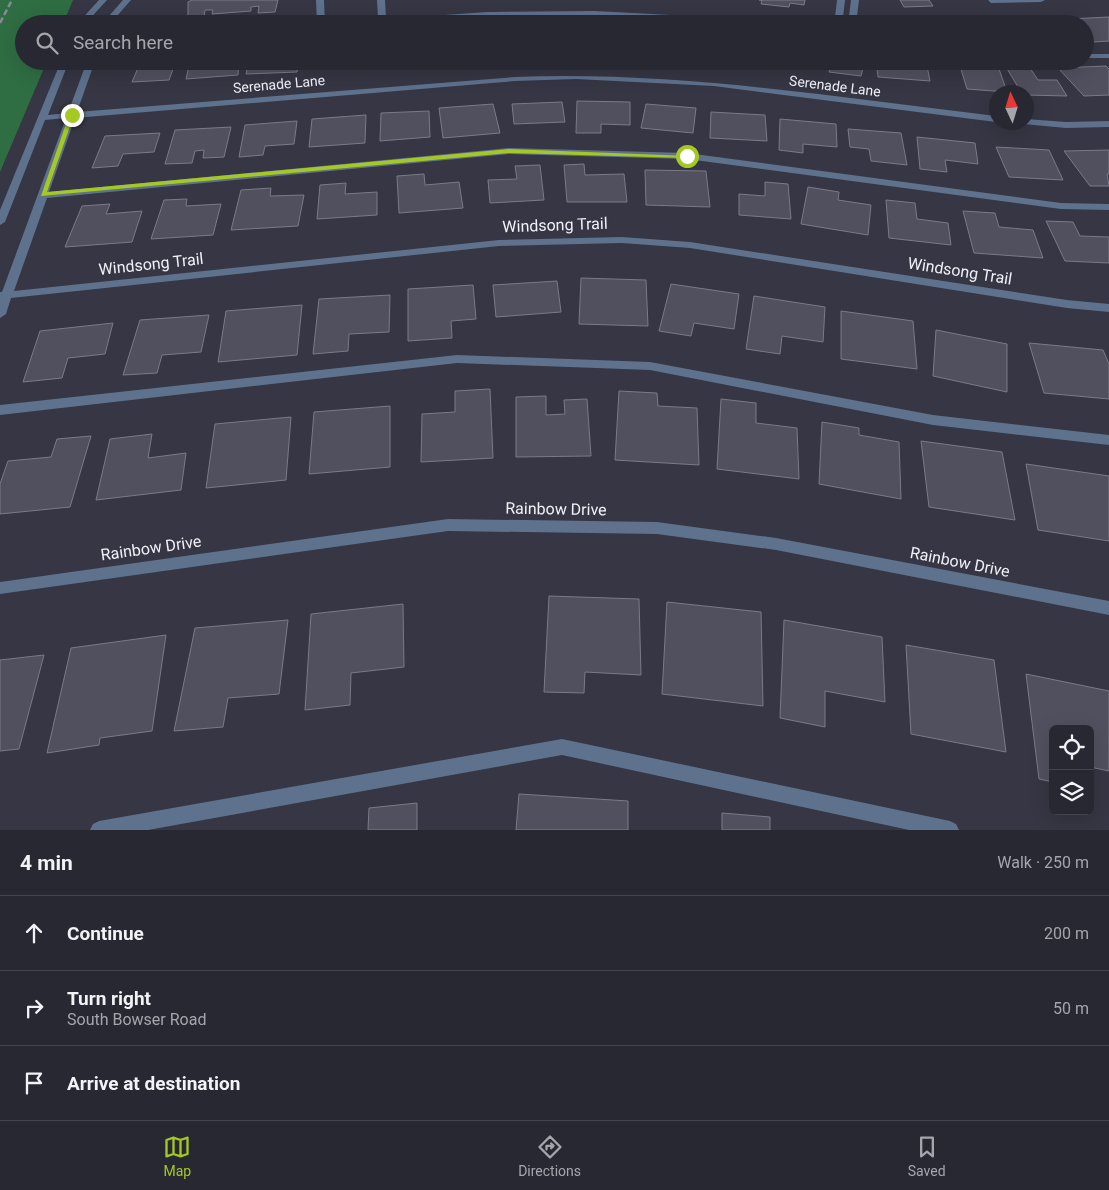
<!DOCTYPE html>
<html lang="en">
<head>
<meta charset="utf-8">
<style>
  :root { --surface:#282833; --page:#30303b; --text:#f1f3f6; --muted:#a5a6ac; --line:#44444e; --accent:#a4c824 }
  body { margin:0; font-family:Roboto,sans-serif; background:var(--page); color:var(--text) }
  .controls { position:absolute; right:15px; bottom:15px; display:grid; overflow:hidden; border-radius:8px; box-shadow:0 5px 20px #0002 }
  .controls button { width:45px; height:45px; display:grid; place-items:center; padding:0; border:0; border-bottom:1px solid var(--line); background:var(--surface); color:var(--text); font:25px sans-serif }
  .compass { position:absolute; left:989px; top:85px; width:45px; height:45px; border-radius:50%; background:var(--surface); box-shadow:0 5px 20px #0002; rotate:356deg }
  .stop { position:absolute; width:15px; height:15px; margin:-11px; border:4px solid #a4c824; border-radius:50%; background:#fff }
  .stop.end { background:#a4c824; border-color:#fff; box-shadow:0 1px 5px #0008 }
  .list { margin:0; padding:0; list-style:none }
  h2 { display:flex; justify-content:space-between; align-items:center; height:65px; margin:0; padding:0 20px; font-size:21px }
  h2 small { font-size:16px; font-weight:400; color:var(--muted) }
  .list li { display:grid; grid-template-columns:32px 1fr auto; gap:15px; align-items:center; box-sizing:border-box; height:75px; padding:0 20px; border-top:1px solid var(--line) }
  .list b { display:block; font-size:19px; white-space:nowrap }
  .list p { margin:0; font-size:16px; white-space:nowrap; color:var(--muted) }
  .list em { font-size:16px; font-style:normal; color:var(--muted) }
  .icon { flex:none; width:28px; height:28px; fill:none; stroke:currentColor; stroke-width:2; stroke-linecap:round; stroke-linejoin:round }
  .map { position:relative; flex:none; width:1109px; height:830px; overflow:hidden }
  .search { position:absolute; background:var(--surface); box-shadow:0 5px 20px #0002; left:15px; right:15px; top:15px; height:55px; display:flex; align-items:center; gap:12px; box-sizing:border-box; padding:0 18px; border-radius:28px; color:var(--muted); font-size:19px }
  .sheet { height:290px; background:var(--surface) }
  nav { display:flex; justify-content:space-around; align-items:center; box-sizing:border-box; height:70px; border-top:1px solid var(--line); background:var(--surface); font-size:14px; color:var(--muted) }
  nav a { display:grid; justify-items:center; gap:2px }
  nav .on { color:var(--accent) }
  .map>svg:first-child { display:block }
  .green { fill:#2f6d43 }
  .building { fill:#50505f; stroke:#7a7a8a }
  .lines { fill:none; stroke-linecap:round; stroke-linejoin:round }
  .minor { fill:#5e718d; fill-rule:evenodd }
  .rail { stroke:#8a8a96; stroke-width:2.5; stroke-dasharray:6 3; stroke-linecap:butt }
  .route { fill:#a4c824 }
  .labels { text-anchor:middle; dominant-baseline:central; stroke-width:4; stroke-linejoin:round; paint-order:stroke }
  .far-street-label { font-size:14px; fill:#f0f0f9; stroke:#363644 }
  .street-label { font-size:16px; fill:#f0f0f9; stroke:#363644 }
</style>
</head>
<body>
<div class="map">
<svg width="1109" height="830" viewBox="0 0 1109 830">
  <rect width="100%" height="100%" fill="#363644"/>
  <path class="green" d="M0 0H73L63 24H24V61H47L0 172Z"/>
  <path class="building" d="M192 0H278L275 12 258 13 259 6 251 7V11L212 14 213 10H205L204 17 188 18V2Z
    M759 0H805L804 5 790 3 789 7 761 4 762 0Z
    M900 0H929L933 6 904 7Z
    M1109 17V41L1093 42 1085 34V24H1074L1069 19Z
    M942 18 960 22 959 24H939Z
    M156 61H176L169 80 132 82 138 68H154Z
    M190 61H239L238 75 186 79Z
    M249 61H299L297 72 246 74Z
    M312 61H360V66L311 69Z
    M747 61H801V69L747 63Z
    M832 61H865L861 76 829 72Z
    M876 61 927 66 930 81 878 77Z
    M960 66 999 69 1007 92 967 89Z
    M1106 66 1109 69V95L1084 96 1058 68Z
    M1006 67 1030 68 1038 80H1057L1067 96 1026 95V92H1021Z
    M577 101 630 102V125L601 124V133H576Z
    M562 102 565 122 514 124 512 104Z
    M493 104 500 133 443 138 439 108Z
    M646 104 696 108 693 133 641 128Z
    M429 111 430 137 380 141 381 113Z
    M711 112 765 115 767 141 710 138Z
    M366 115 365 143 309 147 312 119Z
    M780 119 836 124 837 147 803 144V153L779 150Z
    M297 121 294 144 265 146 263 155 239 157 245 125Z
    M231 127 224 157 203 158 204 150 195 151 192 163 165 164 175 130Z
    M848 129 901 133 907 165 871 161 869 149 850 147Z
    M160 133 154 152 123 154 118 166 92 168 105 136Z
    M917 137 975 143 978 164 945 160 947 172 920 169Z
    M996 147 1049 150 1063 180 1009 177Z
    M1109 150V174H1107L1109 186H1090L1064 151Z
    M584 164 585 175 624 174 627 202H567L564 165Z
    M540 165 544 200 490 203 488 180 517 179 515 166Z
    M645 170 706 171 710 207 646 205Z
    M424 174 425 185 459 182 463 208 399 213 397 176Z
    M765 182 788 184 791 219 739 215V194L765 196Z
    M346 183 345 194 377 192V215L317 219 320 185Z
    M808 187 839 192 838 200 871 205 868 235 801 224Z
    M271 188 270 196 304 195 298 226 231 230 241 190Z
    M187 199 186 206 221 204 213 235 151 239 164 200Z
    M886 200 915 203 917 219 948 223 951 245 889 238Z
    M110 204 106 214 142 211 132 242 65 247 82 206Z
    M963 211 995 213 999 227 1033 230 1043 258 974 253Z
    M1046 221 1073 222 1080 236 1109 237V263L1065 261Z
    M581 278 646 280 648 326 579 324Z
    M557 281 561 312 496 317 493 285Z
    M671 284 739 294 734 329 694 323 691 336 659 331Z
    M473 285 476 319 451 321 452 338 408 341V289Z
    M390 295 389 332 349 334 348 351 313 354 319 299Z
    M754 296 825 307 823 342 782 336 780 354 746 349Z
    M302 305 297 355 218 362 226 311Z
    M841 311 913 321 917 369 841 359Z
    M209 315 201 352 162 355 157 373 123 375 140 320Z
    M113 323 105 354 68 358 62 378 23 382 40 331Z
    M936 330 1007 344V392L933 376Z
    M1029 343 1103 350 1109 364V399L1044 393Z
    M490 389 493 458 421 462 422 414 455 412V391Z
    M619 391 657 393 658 406 697 408 699 465 615 460Z
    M546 396V415L565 414 564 400 587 399 591 456 516 457V397Z
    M721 399 756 403V423L797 428 799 479 717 469Z
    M390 406V467L309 474 314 412Z
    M291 417 286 480 206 488 215 424Z
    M822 422 859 428V435L899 442 901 499 819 484Z
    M152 434 148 458 186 453 181 490 96 500 110 439Z
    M91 436 70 507 0 514V484L8 461 51 457 57 439Z
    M921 441 1002 452 1015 520 929 507Z
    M1026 464 1109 476V541L1038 530Z
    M549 596 639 599 641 675 585 672 584 693 544 692Z
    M667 602 761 612 763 706 662 694Z
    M403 604 404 667 351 673 350 705 305 710 311 614Z
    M288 620 279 694 228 698 223 727 174 731 195 628Z
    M784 620 882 637 885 702 825 691V727L780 718Z
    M166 635 152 731 100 738 99 745 47 753 71 648Z
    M906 645 994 660 1006 752 911 734Z
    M44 655 19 749 0 751V660Z
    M1026 674 1109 691V771L1090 767V729H1053V782L1039 779Z
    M519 794 628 801V830H516Z
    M417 803V830H368L369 808Z
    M722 813 770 817V830H722Z"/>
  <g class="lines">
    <path class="minor" d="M99 0H107L85 24H77Z
      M123 0H131L110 24H102Z
      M316 0H324L325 24H317Z
      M377 0H385L386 19 488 12 595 11 801 22 805 24H754L595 15 488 16 378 24H337L341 22 378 19Z
      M837 0H845L843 18 837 24H828L835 17Z
      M851 0H859L856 24H848Z
      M988 0H1045L1041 2 991 3Z
      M523 19 621 22 625 24 526 23 522 21Z
      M1085 54H1109V58H1085Z
      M61 61H69L48 115 68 113 87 61H95L77 112 515 77C677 71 836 97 996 116V122L714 86 576 79 515 81 75 118 49 192 509 148 687 153 1061 203 1109 204V210L1061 209 687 159 509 154 47 198 14 291 499 240 622 237 690 242 1067 300 1109 304V312L1067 308 690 248 622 243 499 246 11 298 6 314 0 318V292H2L66 118 45 120 5 222 0 225V210Z
      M1026 119 1066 122 1109 121V127L1066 128 1023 124 1022 122H1026Z
      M457 355 650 362 933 415 1109 435V445L933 425 650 370 457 363 0 415V405Z
      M448 519 657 522 776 538 1109 601V615L776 550 657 534 448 531 0 594V582Z
      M562 739 950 821 956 824 959 830H909L562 755 148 830H90L93 824 99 821Z"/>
    <path class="rail" d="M0 23 12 0"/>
  </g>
  <path class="route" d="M72 114 74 115 47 192 509 149 690 156 687 158 509 153 41 196 69 115Z"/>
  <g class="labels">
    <g class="far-street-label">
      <text transform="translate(279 84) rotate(-5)">Serenade Lane</text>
      <text transform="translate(835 86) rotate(7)">Serenade Lane</text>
    </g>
    <g class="street-label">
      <text transform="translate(555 225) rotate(-2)">Windsong Trail</text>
      <text transform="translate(151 264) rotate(-6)">Windsong Trail</text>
      <text transform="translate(960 271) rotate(9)">Windsong Trail</text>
      <text transform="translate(556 509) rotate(1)">Rainbow Drive</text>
      <text transform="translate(151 548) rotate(-8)">Rainbow Drive</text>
      <text transform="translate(960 562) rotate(11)">Rainbow Drive</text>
    </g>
  </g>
</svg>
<div class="controls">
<button><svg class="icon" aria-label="locate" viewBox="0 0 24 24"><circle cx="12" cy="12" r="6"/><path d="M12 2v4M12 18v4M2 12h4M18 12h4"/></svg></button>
<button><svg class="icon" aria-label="layers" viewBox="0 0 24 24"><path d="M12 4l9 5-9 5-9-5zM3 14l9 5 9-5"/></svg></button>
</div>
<svg class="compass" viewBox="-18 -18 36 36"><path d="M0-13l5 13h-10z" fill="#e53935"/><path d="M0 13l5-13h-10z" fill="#a5a6ac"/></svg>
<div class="stop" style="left:687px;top:156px"></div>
<div class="stop end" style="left:72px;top:115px"></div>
<div class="search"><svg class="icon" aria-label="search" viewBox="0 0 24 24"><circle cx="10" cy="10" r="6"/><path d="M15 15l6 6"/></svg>Search here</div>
</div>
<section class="sheet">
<h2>4 min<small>Walk · 250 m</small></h2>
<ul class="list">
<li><svg class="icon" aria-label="ahead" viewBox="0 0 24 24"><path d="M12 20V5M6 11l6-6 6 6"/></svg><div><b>Continue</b></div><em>200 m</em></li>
<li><svg class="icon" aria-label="right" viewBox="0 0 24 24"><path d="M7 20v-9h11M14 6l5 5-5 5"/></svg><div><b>Turn right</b><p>South Bowser Road</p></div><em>50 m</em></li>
<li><svg class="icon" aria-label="arrive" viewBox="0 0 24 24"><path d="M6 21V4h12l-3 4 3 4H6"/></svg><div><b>Arrive at destination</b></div></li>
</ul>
</section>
<nav>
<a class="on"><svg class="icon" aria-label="map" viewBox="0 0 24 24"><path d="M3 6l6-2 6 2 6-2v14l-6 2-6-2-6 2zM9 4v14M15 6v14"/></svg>Map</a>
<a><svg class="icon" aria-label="directions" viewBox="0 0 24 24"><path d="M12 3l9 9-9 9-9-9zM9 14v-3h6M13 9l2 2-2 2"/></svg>Directions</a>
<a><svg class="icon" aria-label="saved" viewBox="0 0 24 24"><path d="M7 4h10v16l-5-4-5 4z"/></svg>Saved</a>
</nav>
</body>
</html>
